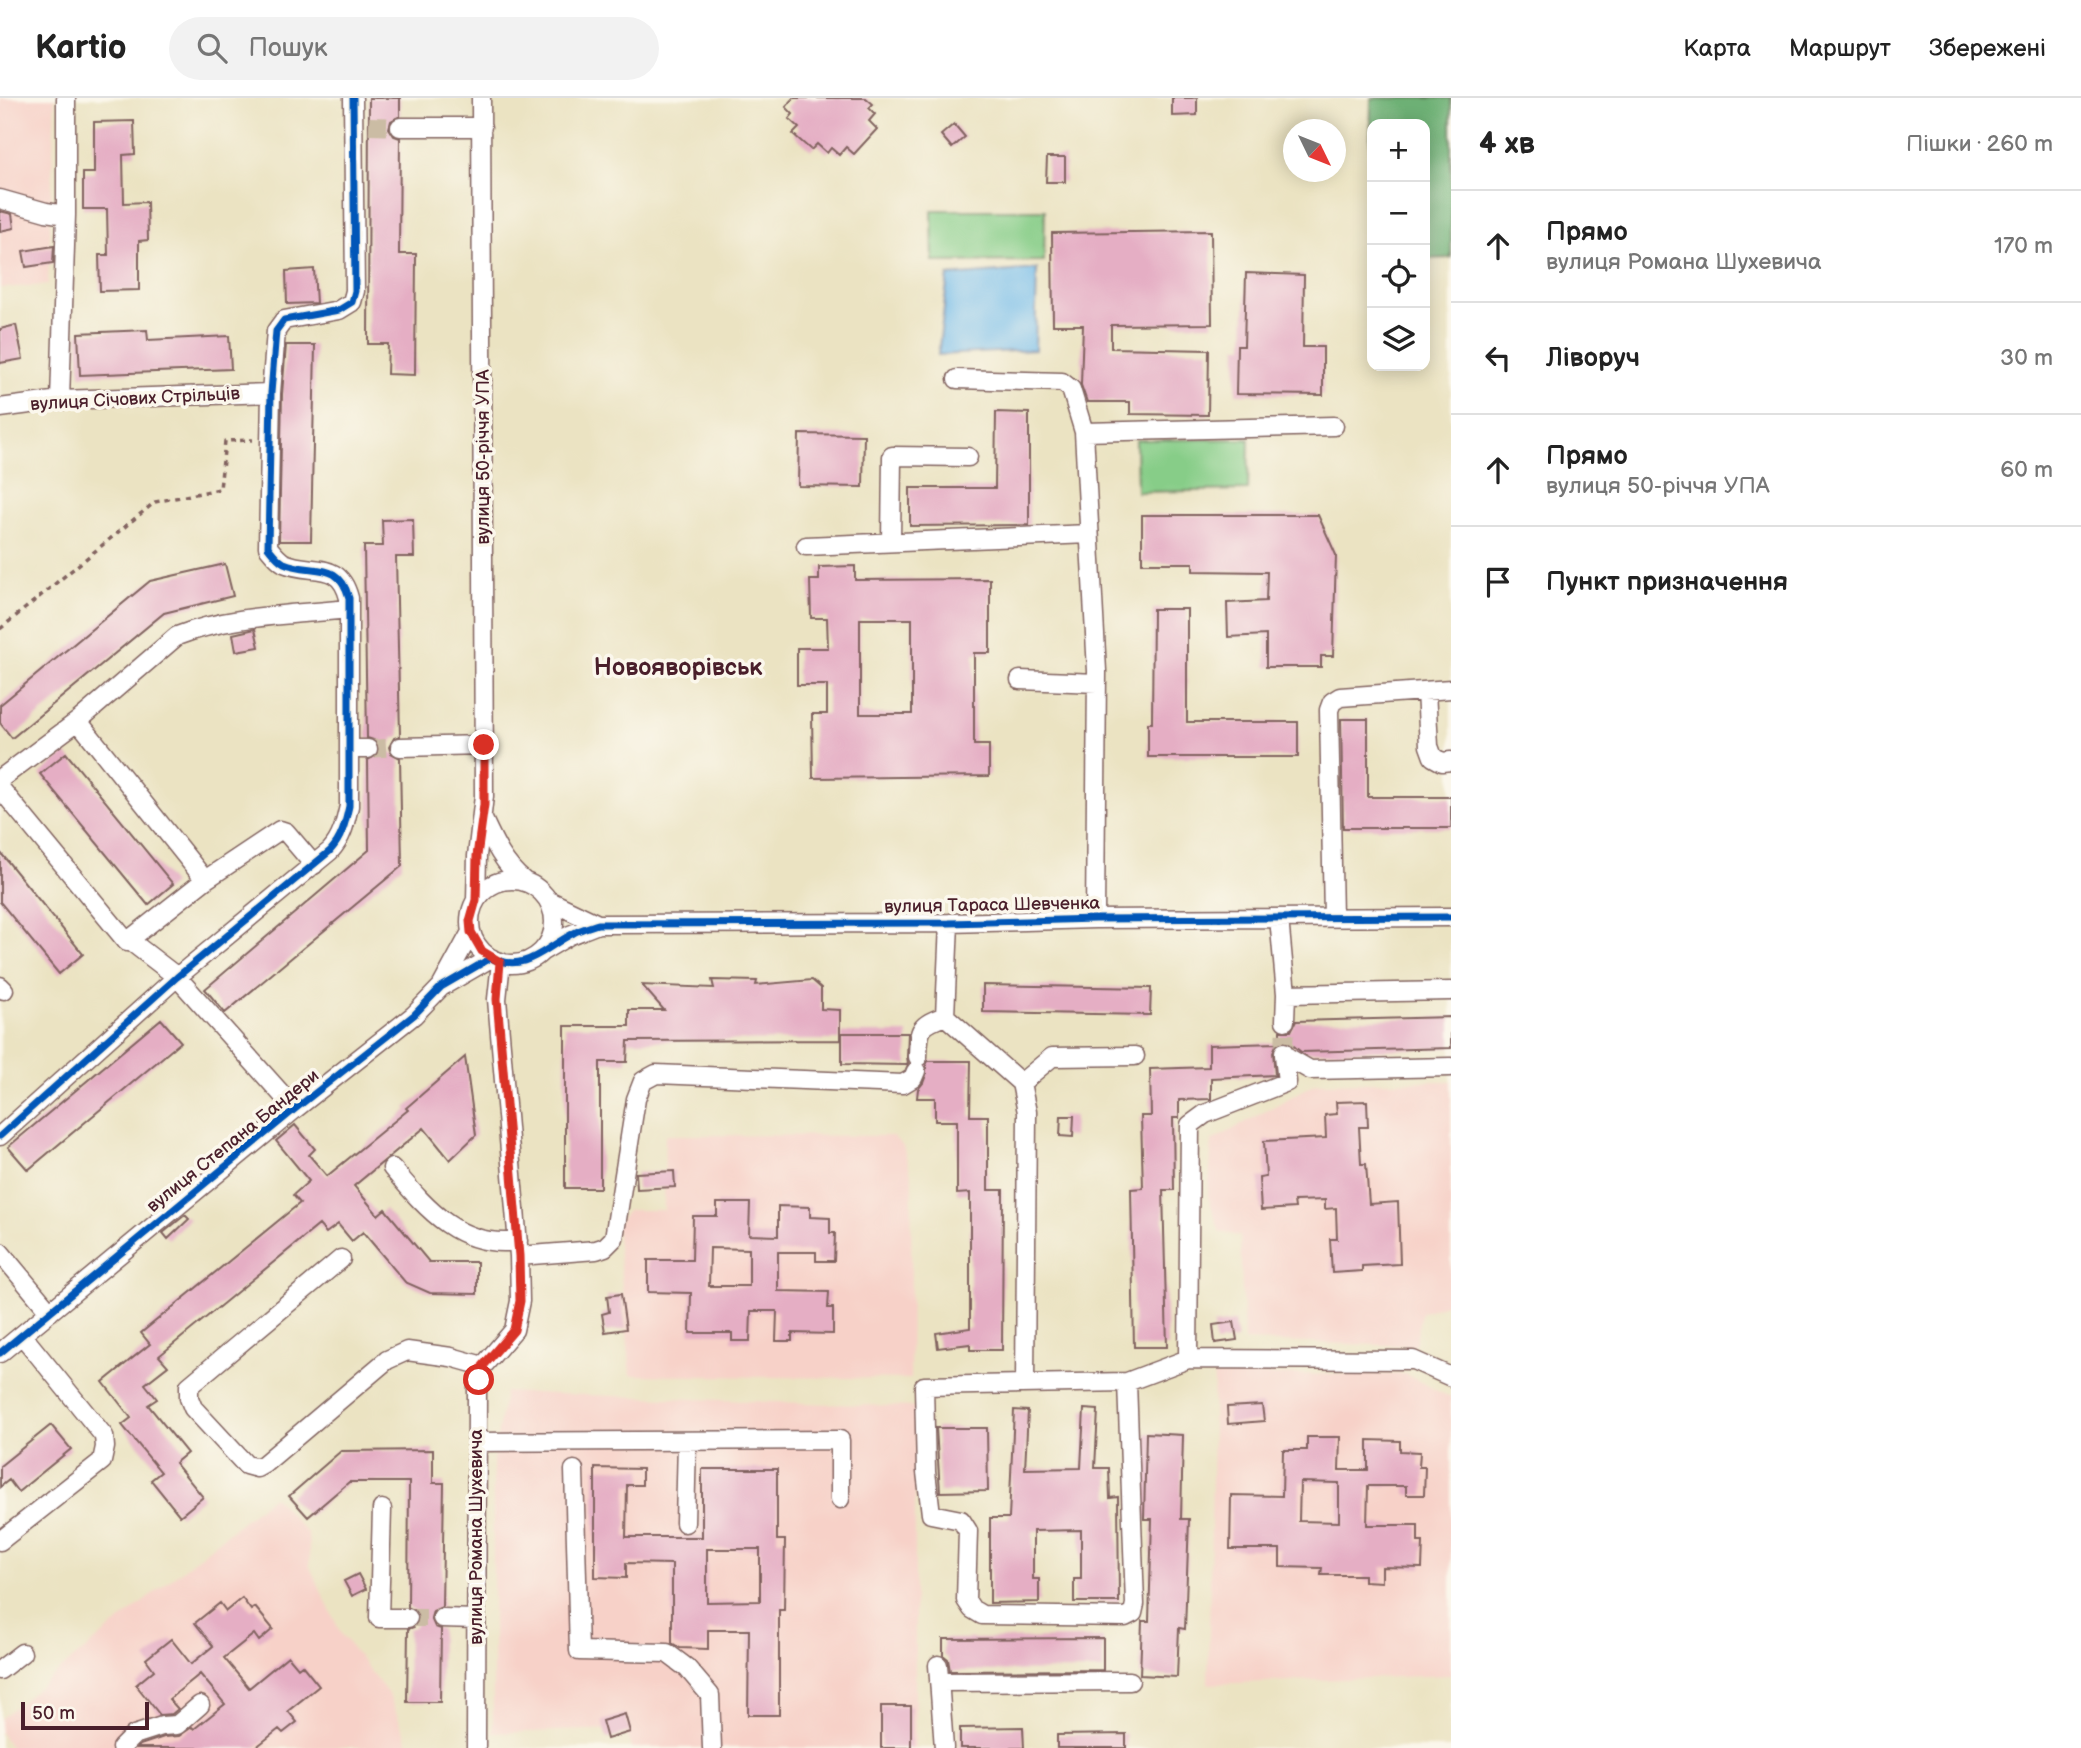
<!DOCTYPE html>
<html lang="uk">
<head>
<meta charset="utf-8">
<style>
  :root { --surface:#fff; --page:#f2f2f2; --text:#222; --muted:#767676; --line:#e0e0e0 }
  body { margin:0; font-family:"Balsamiq Sans",sans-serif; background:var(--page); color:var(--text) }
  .controls { position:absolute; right:21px; top:21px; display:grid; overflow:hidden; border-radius:14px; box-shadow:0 4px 18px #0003 }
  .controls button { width:63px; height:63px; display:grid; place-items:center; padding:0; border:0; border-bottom:2px solid var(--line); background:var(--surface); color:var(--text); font:35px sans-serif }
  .compass { position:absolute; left:1283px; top:21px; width:63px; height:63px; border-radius:50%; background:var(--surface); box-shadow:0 4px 18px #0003; rotate:133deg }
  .scale { position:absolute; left:21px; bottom:18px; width:128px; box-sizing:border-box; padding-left:7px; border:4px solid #4a1f2b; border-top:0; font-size:19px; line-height:24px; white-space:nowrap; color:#4a1f2b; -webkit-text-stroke:5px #fbf7ec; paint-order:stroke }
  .stop { position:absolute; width:21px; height:21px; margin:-16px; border:5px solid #d93025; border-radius:50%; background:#fff }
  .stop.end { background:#d93025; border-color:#fff; box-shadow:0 2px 7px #0008 }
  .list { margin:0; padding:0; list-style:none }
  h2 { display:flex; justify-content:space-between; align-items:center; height:91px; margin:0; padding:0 28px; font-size:30px }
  h2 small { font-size:23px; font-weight:400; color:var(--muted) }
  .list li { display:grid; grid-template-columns:46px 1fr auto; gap:21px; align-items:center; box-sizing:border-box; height:112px; padding:0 28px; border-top:2px solid var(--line) }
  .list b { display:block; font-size:26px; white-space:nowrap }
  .list p { margin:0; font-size:23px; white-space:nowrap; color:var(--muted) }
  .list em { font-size:23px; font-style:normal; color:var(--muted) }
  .icon { flex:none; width:38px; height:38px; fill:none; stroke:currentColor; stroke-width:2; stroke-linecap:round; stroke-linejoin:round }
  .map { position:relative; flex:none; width:1451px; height:1650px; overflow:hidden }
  header { display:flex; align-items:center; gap:42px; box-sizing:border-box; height:98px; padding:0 35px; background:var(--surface); border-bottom:2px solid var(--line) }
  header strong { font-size:33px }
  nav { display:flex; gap:38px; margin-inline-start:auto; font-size:24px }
  .search { width:490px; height:63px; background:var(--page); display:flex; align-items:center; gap:18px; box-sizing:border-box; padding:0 24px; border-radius:38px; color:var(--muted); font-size:26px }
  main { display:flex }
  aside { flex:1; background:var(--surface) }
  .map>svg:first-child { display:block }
  .built { fill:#f7d1c8 }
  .green { fill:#87cd88; stroke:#68765a; stroke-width:2 }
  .forest { fill:#6db074; stroke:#5c6850; stroke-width:2 }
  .water { fill:#70bae9; stroke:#5d6c8a; stroke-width:2 }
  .building { fill:#e5aec4; fill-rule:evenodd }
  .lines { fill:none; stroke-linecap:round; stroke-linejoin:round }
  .minor-tunnel { stroke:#cbbca4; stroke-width:18; stroke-dasharray:18 9; stroke-linecap:butt }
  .minor-casing { stroke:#826460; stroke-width:21 }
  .path { stroke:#826460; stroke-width:3.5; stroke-dasharray:5 5; stroke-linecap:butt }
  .minor { stroke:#fff; stroke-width:18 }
  .cycleway-casing { stroke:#fbf7ec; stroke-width:11 }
  .cycleway { stroke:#0057b8; stroke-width:7 }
  .route { stroke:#d93025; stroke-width:9 }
  .labels { text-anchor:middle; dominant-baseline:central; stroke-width:7; stroke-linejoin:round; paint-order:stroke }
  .street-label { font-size:18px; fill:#4a1f2b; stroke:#fbf7ec }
  .district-label { font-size:24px; font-weight:bold; fill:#4a1f2b; stroke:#fbf7ec }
</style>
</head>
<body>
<header>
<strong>Kartio</strong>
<div class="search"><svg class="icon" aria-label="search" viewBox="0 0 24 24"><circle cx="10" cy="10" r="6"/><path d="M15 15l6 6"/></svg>Пошук</div>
<nav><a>Карта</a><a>Маршрут</a><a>Збережені</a></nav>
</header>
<main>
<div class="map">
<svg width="1451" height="1650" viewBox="0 0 1451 1650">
  <rect width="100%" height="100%" fill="#fbf7ec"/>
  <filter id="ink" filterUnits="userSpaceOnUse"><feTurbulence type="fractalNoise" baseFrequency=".0143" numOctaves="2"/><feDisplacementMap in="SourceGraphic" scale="14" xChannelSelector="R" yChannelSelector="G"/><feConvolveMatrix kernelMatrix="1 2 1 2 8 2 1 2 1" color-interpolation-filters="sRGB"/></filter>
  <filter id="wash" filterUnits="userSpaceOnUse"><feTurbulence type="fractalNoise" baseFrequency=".00686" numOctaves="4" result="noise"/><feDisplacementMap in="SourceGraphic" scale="28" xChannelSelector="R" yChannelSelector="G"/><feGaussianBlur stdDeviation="1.57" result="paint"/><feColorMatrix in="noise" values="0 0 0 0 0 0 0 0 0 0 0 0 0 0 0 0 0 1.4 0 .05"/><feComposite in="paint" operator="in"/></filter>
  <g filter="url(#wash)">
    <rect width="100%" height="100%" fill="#ebe3c2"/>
    <path class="built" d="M0 0H55L48 187 0 190Z
      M1451 983V1204L1421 1215 1415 1248 1244 1243 1240 1138 1220 1134 1208 1098 1212 1043 1316 985Z
      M665 1037 893 1038 903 1048 912 1079 910 1281 631 1277 616 1128 628 1112H664Z
      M1405 1276 1451 1300V1577L1208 1586 1214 1277Z
      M505 1294 915 1309V1650H631L625 1631 493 1635V1362Z
      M273 1398 308 1436 310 1469 341 1536 389 1597 410 1649 11 1650 0 1634V1621Z"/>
    <path class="green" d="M932 112H1045L1044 163 933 164Z
      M1249 341 1248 392 1137 394 1136 342Z"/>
    <path class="forest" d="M1371 0H1451V160L1425 161V26H1372V164H1368Z"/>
    <path class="water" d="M1037 171 1035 252 938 257 948 178Z"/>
    <g id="blocks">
      <path class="building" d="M369 0H400V18L391 23 389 30 394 38 400 40 399 156H416L415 277 387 276 388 246H368Z
        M794 0H866L873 6 869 10 875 16 869 23 877 31 854 56 846 49 839 57 831 50 827 55 817 46 811 52 793 36 799 30 789 21 793 16 786 9Z
        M1172 0H1197V17L1172 18Z
        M134 23 135 56 123 57 124 105 147 104 148 142 139 143V192L100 193 99 157H108L107 111H83V75H94V24Z
        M954 26 965 39 952 50 941 37Z
        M1047 59H1065V84H1046Z
        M0 113 12 116 14 130 0 133Z
        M1211 133 1212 226 1111 227V250L1209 252 1208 317 1130 316V304H1087L1081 287 1083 227H1053L1052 135Z
        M54 148 53 165 26 169 23 153Z
        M314 171 316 205 287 206 286 173Z
        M1246 175 1304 177 1303 249H1323V297L1236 296 1237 248H1244Z
        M16 227 23 261 0 265V231Z
        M147 232 148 242 229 238 231 271 80 277 78 235Z
        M286 247H315L311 443H279L282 296Z
        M996 314 1029 315V427L910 428V390H995Z
        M799 336 864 337 863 389 798 388Z
        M1142 417H1318L1336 457 1333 558H1321V569H1266V537L1228 539 1227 505 1266 503 1267 474 1193 473V465H1142Z
        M413 421 414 459H396L400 638 394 640 389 649 391 655 400 660 402 768 225 915 205 891 369 752 368 662 377 657 379 650 374 642 367 640 364 448H383L382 422Z
        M225 466 233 498 164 515 12 640 0 625V607L150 483Z
        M855 468V482L990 481V555H974V647H989V678L813 680 812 616H827V587H797V550H828L827 520H811L810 482H819V469ZM860 521H912V616H860Z
        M1153 511H1187V624H1298V659H1148V625H1152Z
        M255 531 259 549 236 553 233 536Z
        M1341 621H1368V699H1451V730H1343Z
        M66 655 173 786 148 807 40 676Z
        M0 754 83 856 59 876 0 804Z
        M712 882 757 883 756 887 812 882 821 890V911L840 912V942L628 943 627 964H600V1090H565V928H629V912H664L642 887 714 890Z
        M983 887 1151 890 1150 917 983 914Z
        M1451 919V950L1301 954 1289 944H1280V933H1291L1296 923Z
        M161 921 181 944 28 1072 8 1049Z
        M842 935H908L907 959 908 965 907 967 842 966Z
        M1277 945 1273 954 1275 977 1211 980V1001L1179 1002V1020H1173L1174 1092H1163L1167 1249H1134L1131 1091 1143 1090 1141 1018H1151L1150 971 1209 969V947Z
        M465 959 476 1037 450 1062 424 1030 354 1088 378 1117 385 1111 429 1164H477V1196L430 1195 405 1184 363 1134 352 1143 338 1126 326 1135 319 1127 159 1258 168 1268 145 1286 157 1301 148 1307 187 1355 175 1365 203 1399 180 1418 151 1382 161 1374 122 1327 131 1320 103 1284 150 1246 141 1235 300 1105 293 1097 309 1083 276 1043 295 1027 315 1051 309 1057 327 1078 408 1012 406 1010Z
        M928 963H971L970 1018H988V1092H1003L1002 1252H970V1246L938 1250 936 1235 970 1230V1095L957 1096V1023H935V1000H917L918 991 923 985 926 977V967Z
        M1367 1003 1368 1029H1359L1361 1066H1366L1369 1106 1398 1104 1400 1166 1362 1168V1173L1332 1175 1330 1141H1337L1336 1110 1325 1111V1102L1294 1103 1295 1110 1261 1112 1259 1080 1266 1079 1264 1043 1326 1040 1325 1017 1337 1016 1336 1004Z
        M1061 1018H1074L1073 1039 1060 1038Z
        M674 1073 675 1089 637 1091 636 1075Z
        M717 1105H750L749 1137 778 1138V1108L810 1109V1119L830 1120V1135H835L834 1163H816V1154H778V1193L829 1194 828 1210H833V1236L792 1235V1243H776L777 1213H751L750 1243H732V1235H690L691 1195 648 1194V1162H692L693 1118H717ZM710 1150 749 1151V1188H709Z
        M185 1117 189 1121 168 1141 163 1135Z
        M621 1196 626 1231 605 1234 602 1216 609 1214 607 1198Z
        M1234 1224 1237 1242 1215 1245 1213 1227Z
        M1262 1307 1264 1323 1228 1326 1227 1309Z
        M1084 1311 1098 1312 1095 1370H1109L1110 1400 1118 1399 1119 1504H1074V1481H1081V1432L1033 1433V1481H1039V1504L990 1505V1420H1009L1014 1312 1028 1313 1025 1371 1081 1370Z
        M51 1327 71 1351 18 1394 9 1382 0 1389V1368Z
        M936 1330H987L988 1393 940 1394Z
        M1146 1335 1183 1337 1181 1421H1189L1185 1531 1179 1530 1177 1579 1140 1577 1142 1523H1149L1152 1421H1144Z
        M1307 1339H1340L1339 1372H1368V1342L1400 1343V1353L1420 1354 1419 1369H1425L1424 1397H1406V1388H1368L1367 1427H1418V1444H1423L1422 1470 1382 1469V1484L1364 1483V1477H1321L1322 1470 1280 1469V1451H1230L1231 1397 1282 1398 1283 1352H1307ZM1300 1384 1339 1385V1424L1299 1423Z
        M433 1352V1385H444L442 1509 433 1513 431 1520 435 1529 441 1531 440 1604H407L408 1531 414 1529 419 1521 417 1514 408 1509 409 1384H349L308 1419 289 1398 341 1353Z
        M595 1370 642 1371V1387H627L626 1439H702V1371H777V1442H785L784 1512H779V1617H748L749 1532H708V1551L680 1550 672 1545V1466L626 1465V1480L595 1479ZM707 1451H760V1503L707 1504Z
        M358 1476 366 1491 352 1498 344 1483Z
        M242 1500 251 1512 255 1509 273 1531 259 1543 254 1536 224 1560 249 1590 288 1558 298 1570 302 1567 319 1588 288 1613 297 1624 283 1635 279 1631 255 1650H137L140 1647 164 1639 179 1638 192 1629 194 1631 225 1606 200 1576 169 1601 178 1611 172 1616 160 1617 136 1587 154 1572 146 1561 171 1541 191 1566 213 1548 195 1525 220 1505 226 1513Z
        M1103 1540V1572L950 1573 948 1561 943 1557V1541Z
        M881 1608H911V1650H881Z
        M625 1616 630 1634 607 1641 602 1623Z
        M1023 1629 1024 1650H960V1630Z
        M1126 1636V1650H1057V1637Z"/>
    </g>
  </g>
  <g filter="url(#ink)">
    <use href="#blocks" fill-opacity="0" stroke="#826460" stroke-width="2"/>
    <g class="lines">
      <path class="minor-tunnel" d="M369 28 400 29
        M368 651 400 649
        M1284 954 1285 923
        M408 1520H442"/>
      <g class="minor-casing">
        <path id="minor" d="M400 29H482
          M0 101 46 114 66 117
          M957 281 1062 284 1071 291 1084 334
          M60 302 66 117V0
          M0 310 60 302 271 295
          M891 444 892 358 968 359
          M806 448 1089 436
          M1020 582 1097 585
          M1426 593 1429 648 1433 659 1442 664 1451 663
          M400 649 484 647
          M349 651H368
          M0 681 78 623
          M0 690 127 844 129 842
          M482 719C493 743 503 766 524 783
          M314 767 286 734 280 732 205 782 78 623 177 538C230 517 293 517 349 511
          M205 782 129 842 177 879 295 1011
          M470 824a42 42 0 1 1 84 0a42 42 0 1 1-84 0Z
          M476 802 477 758 484 698 481 0
          M550 803 598 826
          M1333 819 1329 612 1332 604 1340 599 1451 591
          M1279 820 1286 896 1285 923
          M1095 821 1097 573 1084 334 1334 328
          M949 825 945 918 1021 985 1027 1014 1025 1286
          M541 854 570 837 598 826 949 825 1095 821 1451 819
          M0 888 4 892
          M441 889 471 834
          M1286 896 1451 893
          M1284 954V957L1310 972 1451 969
          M918 959C919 931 918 928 945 918
          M1021 985 1052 959 1135 958
          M0 1038 177 879 330 753C342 740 345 726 349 708V500C339 461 312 477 284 465 277 461 273 455 268 449L271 295 276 233 284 222 339 212 352 204 355 193 353 0
          M392 1070C426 1110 459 1151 518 1143
          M0 1154 50 1214
          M519 1158 596 1152 605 1149 614 1140 636 1001 643 983 656 976 903 986 913 980 916 973
          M341 1161 189 1288V1300L193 1310 246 1367 257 1370 264 1366 387 1262 407 1253 451 1259 483 1268
          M0 1255 295 1011 414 917 441 889 491 860
          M1188 1261 1190 1027 1205 1016 1287 984 1284 957
          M1127 1284 1135 1506 1133 1515 1125 1519 982 1517 972 1511 966 1502 968 1433 961 1422 931 1416 926 1374 924 1288 1127 1284 1188 1261 1413 1262 1451 1279
          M477 1344 840 1342V1401
          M574 1372 579 1553 667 1555 687 1570 710 1597 712 1650
          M382 1411 379 1520H408
          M685 1425 687 1343
          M0 1443 102 1363 105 1349 104 1338 22 1237
          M442 1520 476 1521
          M938 1567 944 1650
          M0 1572 22 1555
          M939 1584 1130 1583
          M121 1650 134 1637 162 1628 177 1627 200 1607
          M476 1650 477 1288 483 1268 514 1232 520 1203 519 1158 497 901 501 864"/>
      </g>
      <path class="path" d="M0 531 155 404 220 391 225 343 253 342"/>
      <use href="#minor" class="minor"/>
      <g class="cycleway-casing">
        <path id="cycleway" d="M0 1038 177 879 330 753C342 740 345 726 349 708V500C339 461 312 477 284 465 277 461 273 455 268 449L271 295 276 233 284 222 339 212 352 204 355 193 353 0
          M0 1255 295 1011 414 917 441 889 491 860C526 875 543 851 572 836 580 831 589 829 598 826L949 825 1095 821 1451 819"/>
      </g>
      <use href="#cycleway" class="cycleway"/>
    </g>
  </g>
  <g class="lines" filter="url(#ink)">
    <path class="route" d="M479 1282 483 1268 514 1232 520 1203 519 1158 497 901 500 864 482 853 471 834 470 823 476 802 477 758 484 707V647"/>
  </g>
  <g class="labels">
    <g class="street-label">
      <text transform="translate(135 301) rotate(-3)">вулиця Січових Стрільців</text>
      <text transform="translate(483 359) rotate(-90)">вулиця 50-річчя УПА</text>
      <text transform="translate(992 807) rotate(-1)">вулиця Тараса Шевченка</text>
      <text transform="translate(233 1043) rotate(-39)">вулиця Степана Бандери</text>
      <text transform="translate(476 1439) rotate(-90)">вулиця Романа Шухевича</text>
    </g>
    <g class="district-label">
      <text x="678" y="569">Новояворівськ</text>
    </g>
  </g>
</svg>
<div class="controls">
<button>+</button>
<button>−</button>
<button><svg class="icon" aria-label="locate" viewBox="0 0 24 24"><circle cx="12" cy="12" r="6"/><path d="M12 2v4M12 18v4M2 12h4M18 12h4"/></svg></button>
<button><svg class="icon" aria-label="layers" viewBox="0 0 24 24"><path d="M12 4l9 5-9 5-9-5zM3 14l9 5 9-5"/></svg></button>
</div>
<svg class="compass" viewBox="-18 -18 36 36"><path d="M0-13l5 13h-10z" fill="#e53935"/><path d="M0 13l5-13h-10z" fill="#767676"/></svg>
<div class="scale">50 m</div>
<div class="stop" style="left:479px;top:1282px"></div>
<div class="stop end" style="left:484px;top:647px"></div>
</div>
<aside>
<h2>4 хв<small>Пішки · 260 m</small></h2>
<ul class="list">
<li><svg class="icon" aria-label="ahead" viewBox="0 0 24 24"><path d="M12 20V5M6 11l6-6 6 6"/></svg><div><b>Прямо</b><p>вулиця Романа Шухевича</p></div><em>170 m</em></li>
<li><svg class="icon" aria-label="left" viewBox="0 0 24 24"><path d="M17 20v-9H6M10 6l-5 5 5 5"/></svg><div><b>Ліворуч</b></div><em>30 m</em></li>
<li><svg class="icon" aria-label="ahead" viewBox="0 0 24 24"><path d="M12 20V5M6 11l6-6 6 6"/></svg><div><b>Прямо</b><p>вулиця 50-річчя УПА</p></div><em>60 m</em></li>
<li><svg class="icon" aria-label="arrive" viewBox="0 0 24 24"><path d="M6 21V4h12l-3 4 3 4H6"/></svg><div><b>Пункт призначення</b></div></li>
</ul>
</aside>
</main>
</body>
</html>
